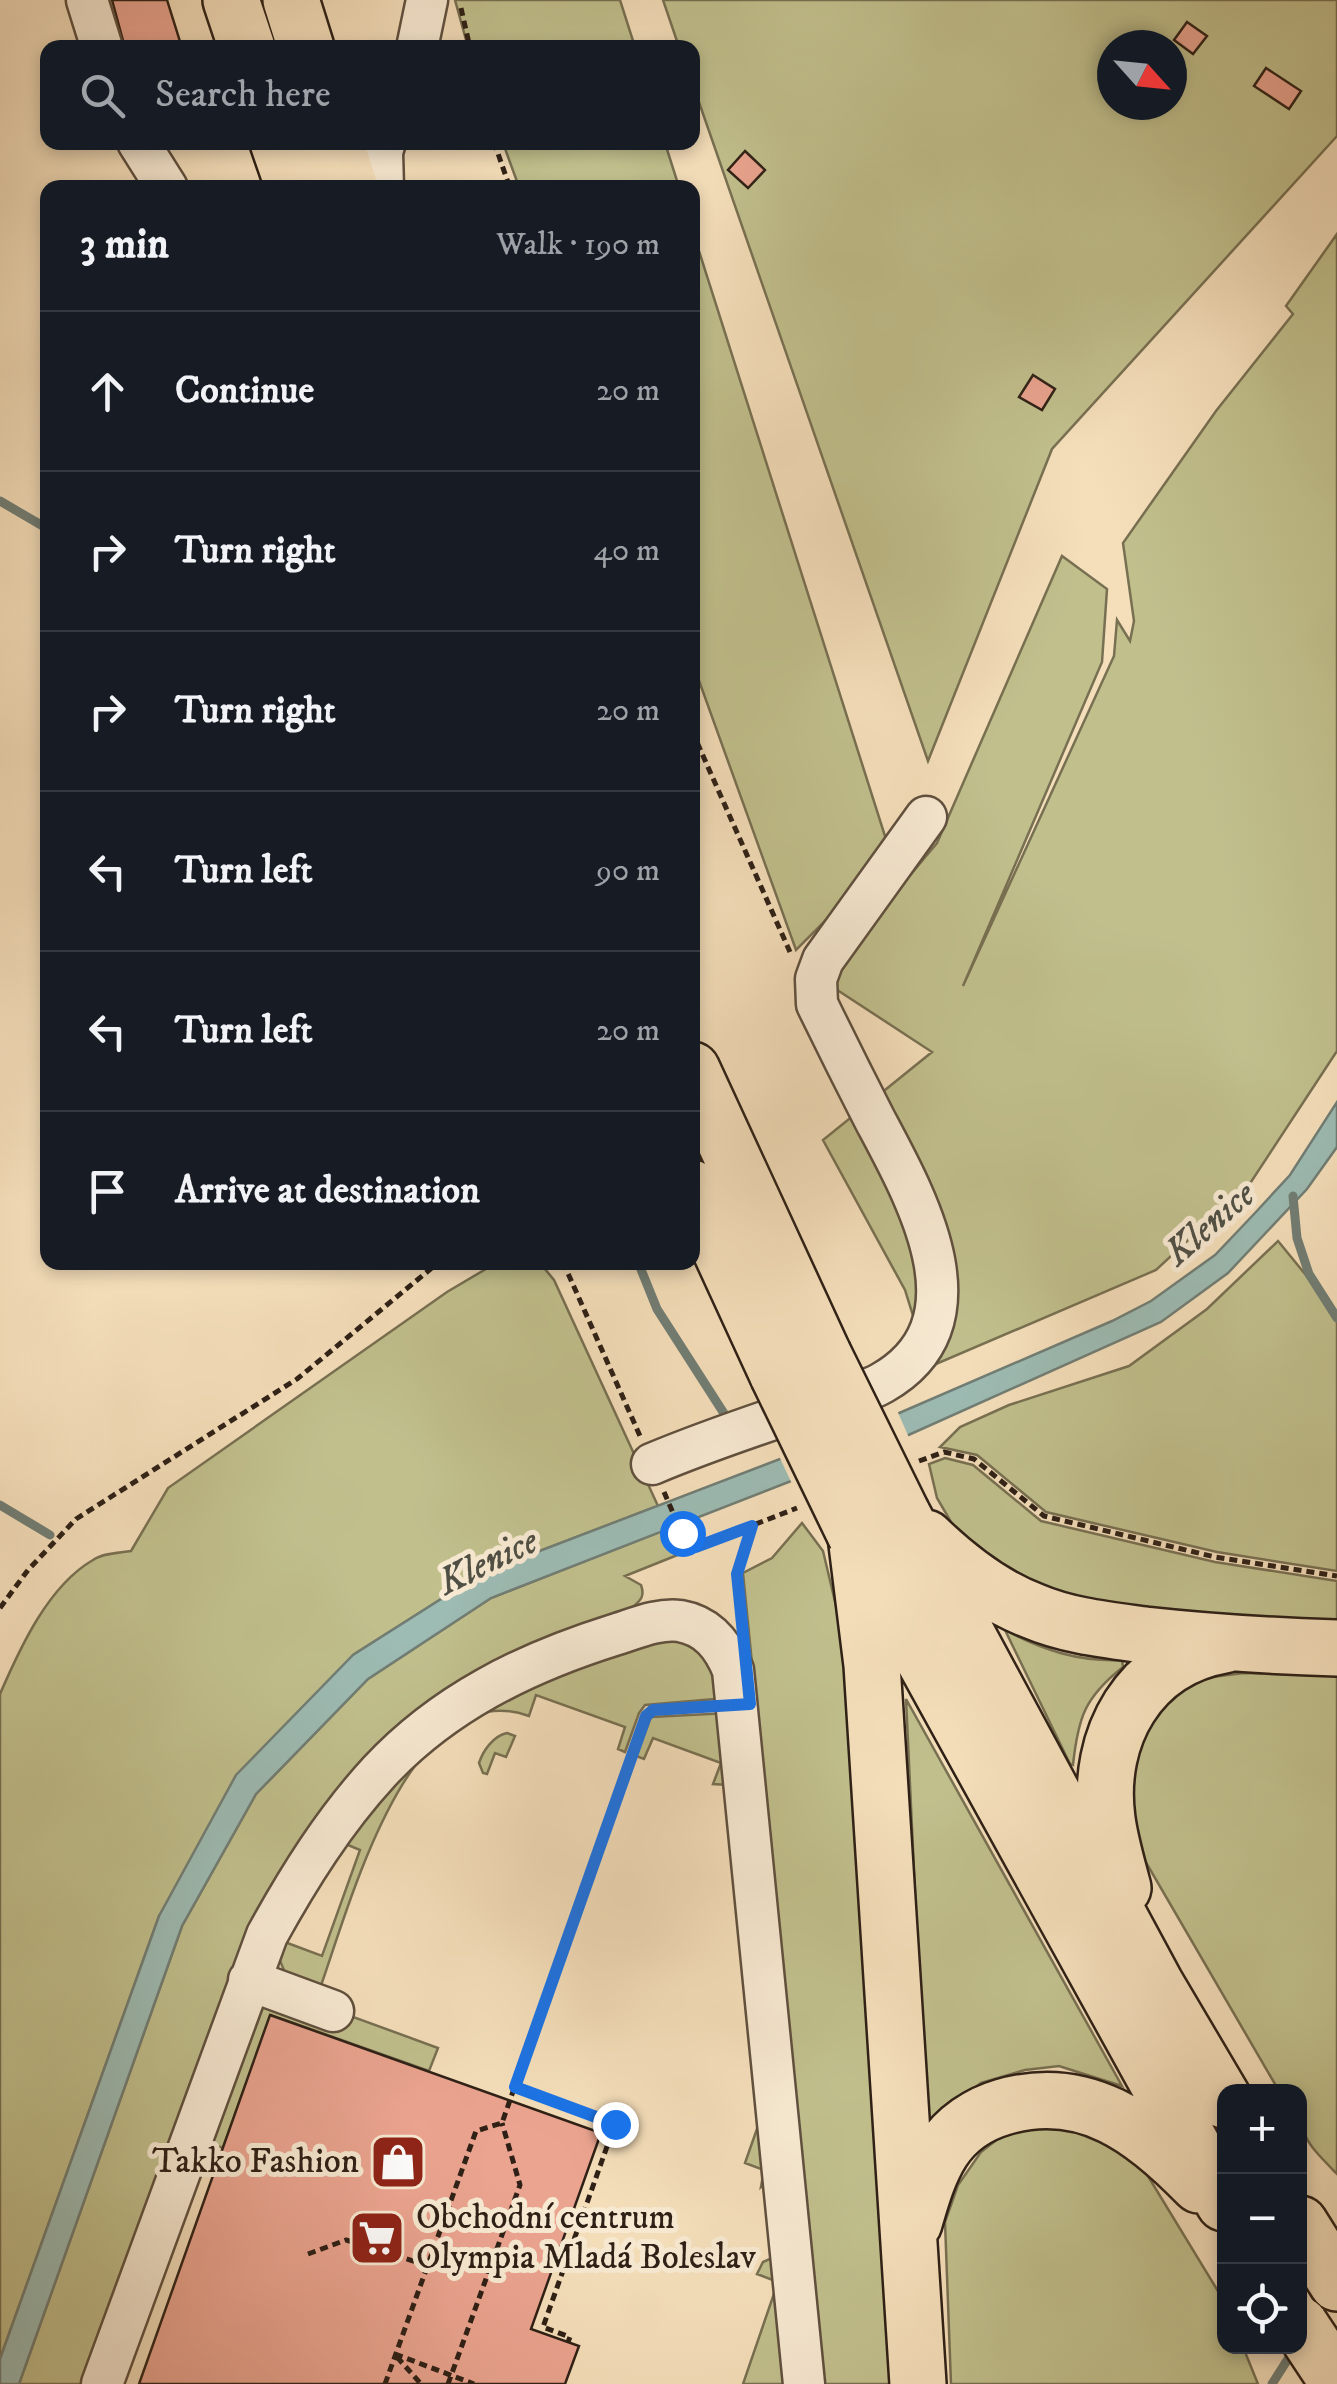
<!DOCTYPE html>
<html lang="en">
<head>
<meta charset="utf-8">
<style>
  :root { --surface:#171b24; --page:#242831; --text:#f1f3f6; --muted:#9ea1a6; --line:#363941 }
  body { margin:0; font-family:"IM FELL DW Pica",serif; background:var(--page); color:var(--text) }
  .controls { position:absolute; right:30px; bottom:30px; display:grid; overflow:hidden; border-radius:20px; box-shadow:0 5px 15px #0003 }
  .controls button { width:90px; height:90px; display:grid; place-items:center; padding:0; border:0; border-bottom:2px solid var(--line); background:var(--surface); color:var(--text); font:50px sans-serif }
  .compass { position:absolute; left:1097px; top:30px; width:90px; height:90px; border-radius:50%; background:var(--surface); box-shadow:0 5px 15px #0003; rotate:117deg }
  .stop { position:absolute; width:30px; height:30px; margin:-22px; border:8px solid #1a73e8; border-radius:50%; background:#fff }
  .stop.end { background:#1a73e8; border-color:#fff; box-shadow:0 2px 10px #0008 }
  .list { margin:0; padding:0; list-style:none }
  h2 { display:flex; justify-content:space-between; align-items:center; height:130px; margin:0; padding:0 40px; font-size:42px }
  h2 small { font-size:32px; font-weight:400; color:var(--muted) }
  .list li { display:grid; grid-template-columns:65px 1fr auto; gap:30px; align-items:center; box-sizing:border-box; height:160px; padding:0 40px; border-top:2px solid var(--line) }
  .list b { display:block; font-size:38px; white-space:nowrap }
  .list em { font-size:32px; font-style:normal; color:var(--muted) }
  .icon { flex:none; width:55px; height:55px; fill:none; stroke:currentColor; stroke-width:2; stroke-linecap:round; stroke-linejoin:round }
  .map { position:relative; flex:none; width:1337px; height:2384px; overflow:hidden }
  .search { position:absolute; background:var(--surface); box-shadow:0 5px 15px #0003; left:40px; top:40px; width:660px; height:110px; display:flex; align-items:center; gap:25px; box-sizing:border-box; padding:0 35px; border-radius:20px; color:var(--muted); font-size:38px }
  .panel { position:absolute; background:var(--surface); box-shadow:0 5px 15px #0003; left:40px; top:180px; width:660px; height:1090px; border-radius:20px }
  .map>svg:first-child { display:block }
  .green { fill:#c1c08d; stroke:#787052; stroke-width:2.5; fill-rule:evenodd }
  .water { fill:#9dbcb4; stroke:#717e75; stroke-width:2.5 }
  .pier { fill:#f5dfbb }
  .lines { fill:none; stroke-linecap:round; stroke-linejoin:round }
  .stream { stroke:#717e75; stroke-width:9 }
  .building { fill:#eba490; stroke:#2e2016; stroke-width:2.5 }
  .minor-casing { stroke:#60503f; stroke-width:45 }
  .highway-casing { stroke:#2e2016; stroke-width:60 }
  .path { stroke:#2e2016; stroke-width:5; stroke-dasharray:8 5; stroke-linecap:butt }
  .minor { stroke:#f8ead3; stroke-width:40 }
  .highway { stroke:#f5dfbb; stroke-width:55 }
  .highway-bridge-casing { stroke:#2e2016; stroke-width:60; stroke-linecap:butt }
  .highway-bridge { stroke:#f5dfbb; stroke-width:55 }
  .route { stroke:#1a73e8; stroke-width:12 }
  .labels { text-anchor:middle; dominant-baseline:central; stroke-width:10; stroke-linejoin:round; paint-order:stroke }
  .poi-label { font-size:35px; fill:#2e2016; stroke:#f8ead3; text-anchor:end }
  .water-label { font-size:38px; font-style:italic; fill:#4f4f45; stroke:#f8ead3 }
</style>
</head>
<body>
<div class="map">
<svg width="1337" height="2384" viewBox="0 0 1337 2384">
  <rect width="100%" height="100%" fill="#f5dfbb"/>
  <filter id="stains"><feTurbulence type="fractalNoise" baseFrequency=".002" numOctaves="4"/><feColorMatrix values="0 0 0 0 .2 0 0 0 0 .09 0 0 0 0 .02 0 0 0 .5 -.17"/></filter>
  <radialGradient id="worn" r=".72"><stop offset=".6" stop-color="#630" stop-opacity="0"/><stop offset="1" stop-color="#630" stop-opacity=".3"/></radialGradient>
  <path class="green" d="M455 0H620L635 47H468Z
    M663 0H1337V136L1052 449 928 761 693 85 692 48 679 47ZM1112 45H1172V105H1112Z
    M503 143H665L679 187H519Z
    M692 229 891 855 796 950 693 664Z
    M1337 234V1051L1251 1182 1156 1270 929 1367 905 1290 823 1140 932 1052 822 980 937 843 1062 556 1107 589 1102 662 963 986 1114 656 1117 620 1130 641 1134 621 1123 543 1216 411 1293 314 1286 306Z
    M1278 1241 1337 1313V1571L1217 1552 1046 1512 977 1455 940 1447 960 1427 1009 1405 1129 1366 1207 1309Z
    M496 1263H540L554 1280 658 1506 482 1573 353 1655 159 1916 0 2359V1694C20 1648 48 1586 93 1560 103 1553 119 1553 131 1551L168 1488 447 1292Z
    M945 1458 973 1465 1041 1521 1215 1562 1337 1581V1626L1063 1604 977 1553 951 1522 937 1498 929 1464Z
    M802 1523 823 1551 846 1648 892 2384H824L743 1573 772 1558Z
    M669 1528 680 1554 625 1576 641 1585C645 1596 641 1600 633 1607L412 1719 174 2131 82 2384H19L182 1926 256 1794 368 1679 491 1598Z
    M1005 1630C1042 1650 1079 1662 1122 1660L1123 1667C1085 1697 1078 1717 1073 1765L1070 1764Z
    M670 1636C705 1639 724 1664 727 1698L645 1705 639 1713 625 1752 618 1749 625 1727 536 1695 529 1716C408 1672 348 1912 319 1991L286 1975 278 1956 282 1941 322 1956 360 1850 343 1843V1838C372 1802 400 1763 436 1734 500 1683 590 1648 670 1636Z
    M1244 1673 1337 1676V2174C1305 2141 1300 2138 1300 2092L1279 2091 1137 1847 1124 1788 1158 1701 1183 1686 1212 1677Z
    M906 1699 1122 2086 1059 2066 1025 2070 981 2083 926 2127Z
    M729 1713 728 1785 713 1784 721 1763 653 1738 644 1759 636 1756 651 1717Z
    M507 1733 515 1736 506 1757 495 1753 487 1774 483 1773 479 1763C483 1751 493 1736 507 1733Z
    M267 2004 343 2028 348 2015 438 2048 429 2071 271 2015 223 2148 209 2143 262 2006Z
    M1074 2123 1140 2163 1224 2301V2346L1243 2347 1258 2384H951L945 2222 958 2185 981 2152 1008 2131Z
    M758 2126 769 2133C773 2152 777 2173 761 2187L764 2170 745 2163Z
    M774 2257 796 2384H743L778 2282 757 2274 763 2262Z"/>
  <path class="water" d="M1337 1102V1147L1307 1189 1228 1273 1161 1322 904 1437 491 1598 368 1679 256 1794 182 1926 19 2384H0V2359L159 1916 236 1775 353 1655 482 1573 890 1417 1112 1321 1151 1301 1215 1255 1255 1213 1290 1175Z"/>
  <path class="pier" d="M896 1408 910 1440 793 1486 778 1454Z"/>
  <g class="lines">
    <path class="stream" d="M0 501 48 529
      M1293 1196 1297 1238 1309 1274 1337 1318
      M638 1262 657 1309 725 1415
      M0 1505 50 1535
      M1272 2384 1295 2348"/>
  </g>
  <path class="building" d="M112 0H167L182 48H125Z
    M1187 22 1207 36 1193 54 1174 40Z
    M1266 68 1301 91 1289 109 1254 86Z
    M745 151 765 170 748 188 728 170Z
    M1033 375 1055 389 1042 410 1019 397Z
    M270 2015 601 2133 531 2329 579 2346 565 2384H139Z"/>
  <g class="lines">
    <g class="minor-casing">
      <path id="minor" d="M87 0 102 48
        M417 48 427 0
        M138 142 167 188
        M383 188 382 152 385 142
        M652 1464C702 1443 752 1426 803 1409 828 1401 859 1396 882 1383 988 1323 916 1197 875 1120 855 1081 836 1043 817 1004L816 979 823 960 926 817
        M249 1980 333 2011
        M102 2384 267 1935C299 1877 334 1821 379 1772 443 1703 525 1663 614 1635 634 1629 658 1618 680 1621 708 1626 723 1645 733 1670L804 2384"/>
    </g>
    <g class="highway-casing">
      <path id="highway" d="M231 0 247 48
        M291 0 306 48
        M278 142 294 188
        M335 142 350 188
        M692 1070 823 1354
        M692 1188 778 1375
        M902 1514 1156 1985 1224 2100
        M856 1536 872 1665 918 2384
        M926 1538C956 1567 993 1596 1033 1611 1068 1626 1108 1630 1145 1635 1209 1642 1273 1646 1337 1648
        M869 1560 1224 2203
        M1123 1888C1117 1865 1110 1842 1107 1819 1096 1737 1139 1660 1224 1645
        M914 2223C921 2199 928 2173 942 2151 956 2129 979 2114 1003 2107 1085 2083 1144 2128 1199 2185
        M1300 2224 1337 2283"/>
    </g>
    <path class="path" d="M461 8 470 48
      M494 142 510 188
      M692 731 790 952
      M563 1262 640 1436
      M919 1461 944 1452 974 1459 1044 1516 1215 1557 1337 1576
      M664 1492 686 1543 697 1547 797 1508
      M0 1608 28 1570 76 1519 297 1379 439 1262
      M741 1615 737 1574 753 1526
      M515 2087 615 2124 543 2327 570 2337 568 2342
      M308 2254 346 2240 426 2265
      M395 2354 474 2384
      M397 2357 421 2384
      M385 2384 476 2131 502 2123 642 1723 653 1710 703 1707
      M448 2384 520 2185 502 2123"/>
    <use href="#minor" class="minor"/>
    <use href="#highway" class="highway"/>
    <g class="highway-bridge-casing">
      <path id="highway-bridge" d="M823 1354 902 1514
        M778 1375 856 1536
        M1300 2325 1337 2381"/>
    </g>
    <use href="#highway-bridge" class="highway-bridge"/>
  </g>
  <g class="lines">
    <path class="route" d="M615 2124 515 2087 646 1716 653 1710 750 1704 737 1574 752 1526 696 1547 686 1542 682 1533"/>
  </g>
  <defs>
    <g id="shop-square" transform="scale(2.875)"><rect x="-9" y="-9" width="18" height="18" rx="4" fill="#8f2418" stroke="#f8ead3"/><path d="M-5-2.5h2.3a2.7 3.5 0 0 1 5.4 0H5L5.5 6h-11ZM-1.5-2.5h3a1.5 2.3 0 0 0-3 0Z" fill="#fff"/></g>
    <g id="supermarket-square" transform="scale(2.875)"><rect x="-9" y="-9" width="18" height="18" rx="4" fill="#8f2418" stroke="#f8ead3"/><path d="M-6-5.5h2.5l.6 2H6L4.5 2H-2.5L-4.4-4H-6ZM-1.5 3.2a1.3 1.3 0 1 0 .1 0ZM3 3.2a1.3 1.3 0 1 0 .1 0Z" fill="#fff"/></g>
  </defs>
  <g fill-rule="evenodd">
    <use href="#shop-square" x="398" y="2162"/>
    <use href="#supermarket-square" x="377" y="2238"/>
  </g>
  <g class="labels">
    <g class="poi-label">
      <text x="359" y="2162">Takko Fashion</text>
      <text x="416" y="2218" text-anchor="start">Obchodní centrum<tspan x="416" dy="40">Olympia Mladá Boleslav</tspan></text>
    </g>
    <g class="water-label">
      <text transform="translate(1210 1224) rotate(-41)">Klenice</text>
      <text transform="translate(488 1562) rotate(-26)">Klenice</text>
    </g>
  </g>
  <rect width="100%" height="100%" filter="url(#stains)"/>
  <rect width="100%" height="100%" fill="url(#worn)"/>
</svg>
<div class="controls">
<button>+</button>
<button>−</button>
<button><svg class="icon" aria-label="locate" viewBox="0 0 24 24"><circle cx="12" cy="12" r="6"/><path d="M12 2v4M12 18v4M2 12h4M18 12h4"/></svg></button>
</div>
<svg class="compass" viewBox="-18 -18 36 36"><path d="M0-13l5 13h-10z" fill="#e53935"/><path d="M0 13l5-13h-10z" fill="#9ea1a6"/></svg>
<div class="stop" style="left:682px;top:1533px"></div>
<div class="stop end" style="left:615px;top:2124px"></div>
<div class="search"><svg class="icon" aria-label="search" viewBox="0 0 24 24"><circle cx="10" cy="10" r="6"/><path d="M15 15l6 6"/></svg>Search here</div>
<section class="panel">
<h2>3 min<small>Walk · 190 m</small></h2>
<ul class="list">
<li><svg class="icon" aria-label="ahead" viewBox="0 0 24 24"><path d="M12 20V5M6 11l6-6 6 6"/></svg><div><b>Continue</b></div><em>20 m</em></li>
<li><svg class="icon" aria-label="right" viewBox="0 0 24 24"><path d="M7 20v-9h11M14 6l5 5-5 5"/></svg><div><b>Turn right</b></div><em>40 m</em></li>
<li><svg class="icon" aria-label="right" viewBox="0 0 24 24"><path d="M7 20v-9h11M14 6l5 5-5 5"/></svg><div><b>Turn right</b></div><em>20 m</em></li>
<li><svg class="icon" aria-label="left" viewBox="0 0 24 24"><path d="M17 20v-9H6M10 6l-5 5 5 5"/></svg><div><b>Turn left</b></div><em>90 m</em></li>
<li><svg class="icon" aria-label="left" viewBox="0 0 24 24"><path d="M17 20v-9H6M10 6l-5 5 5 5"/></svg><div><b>Turn left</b></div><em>20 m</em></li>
<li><svg class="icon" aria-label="arrive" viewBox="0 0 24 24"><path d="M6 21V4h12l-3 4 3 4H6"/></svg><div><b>Arrive at destination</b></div></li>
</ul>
</section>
</div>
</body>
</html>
